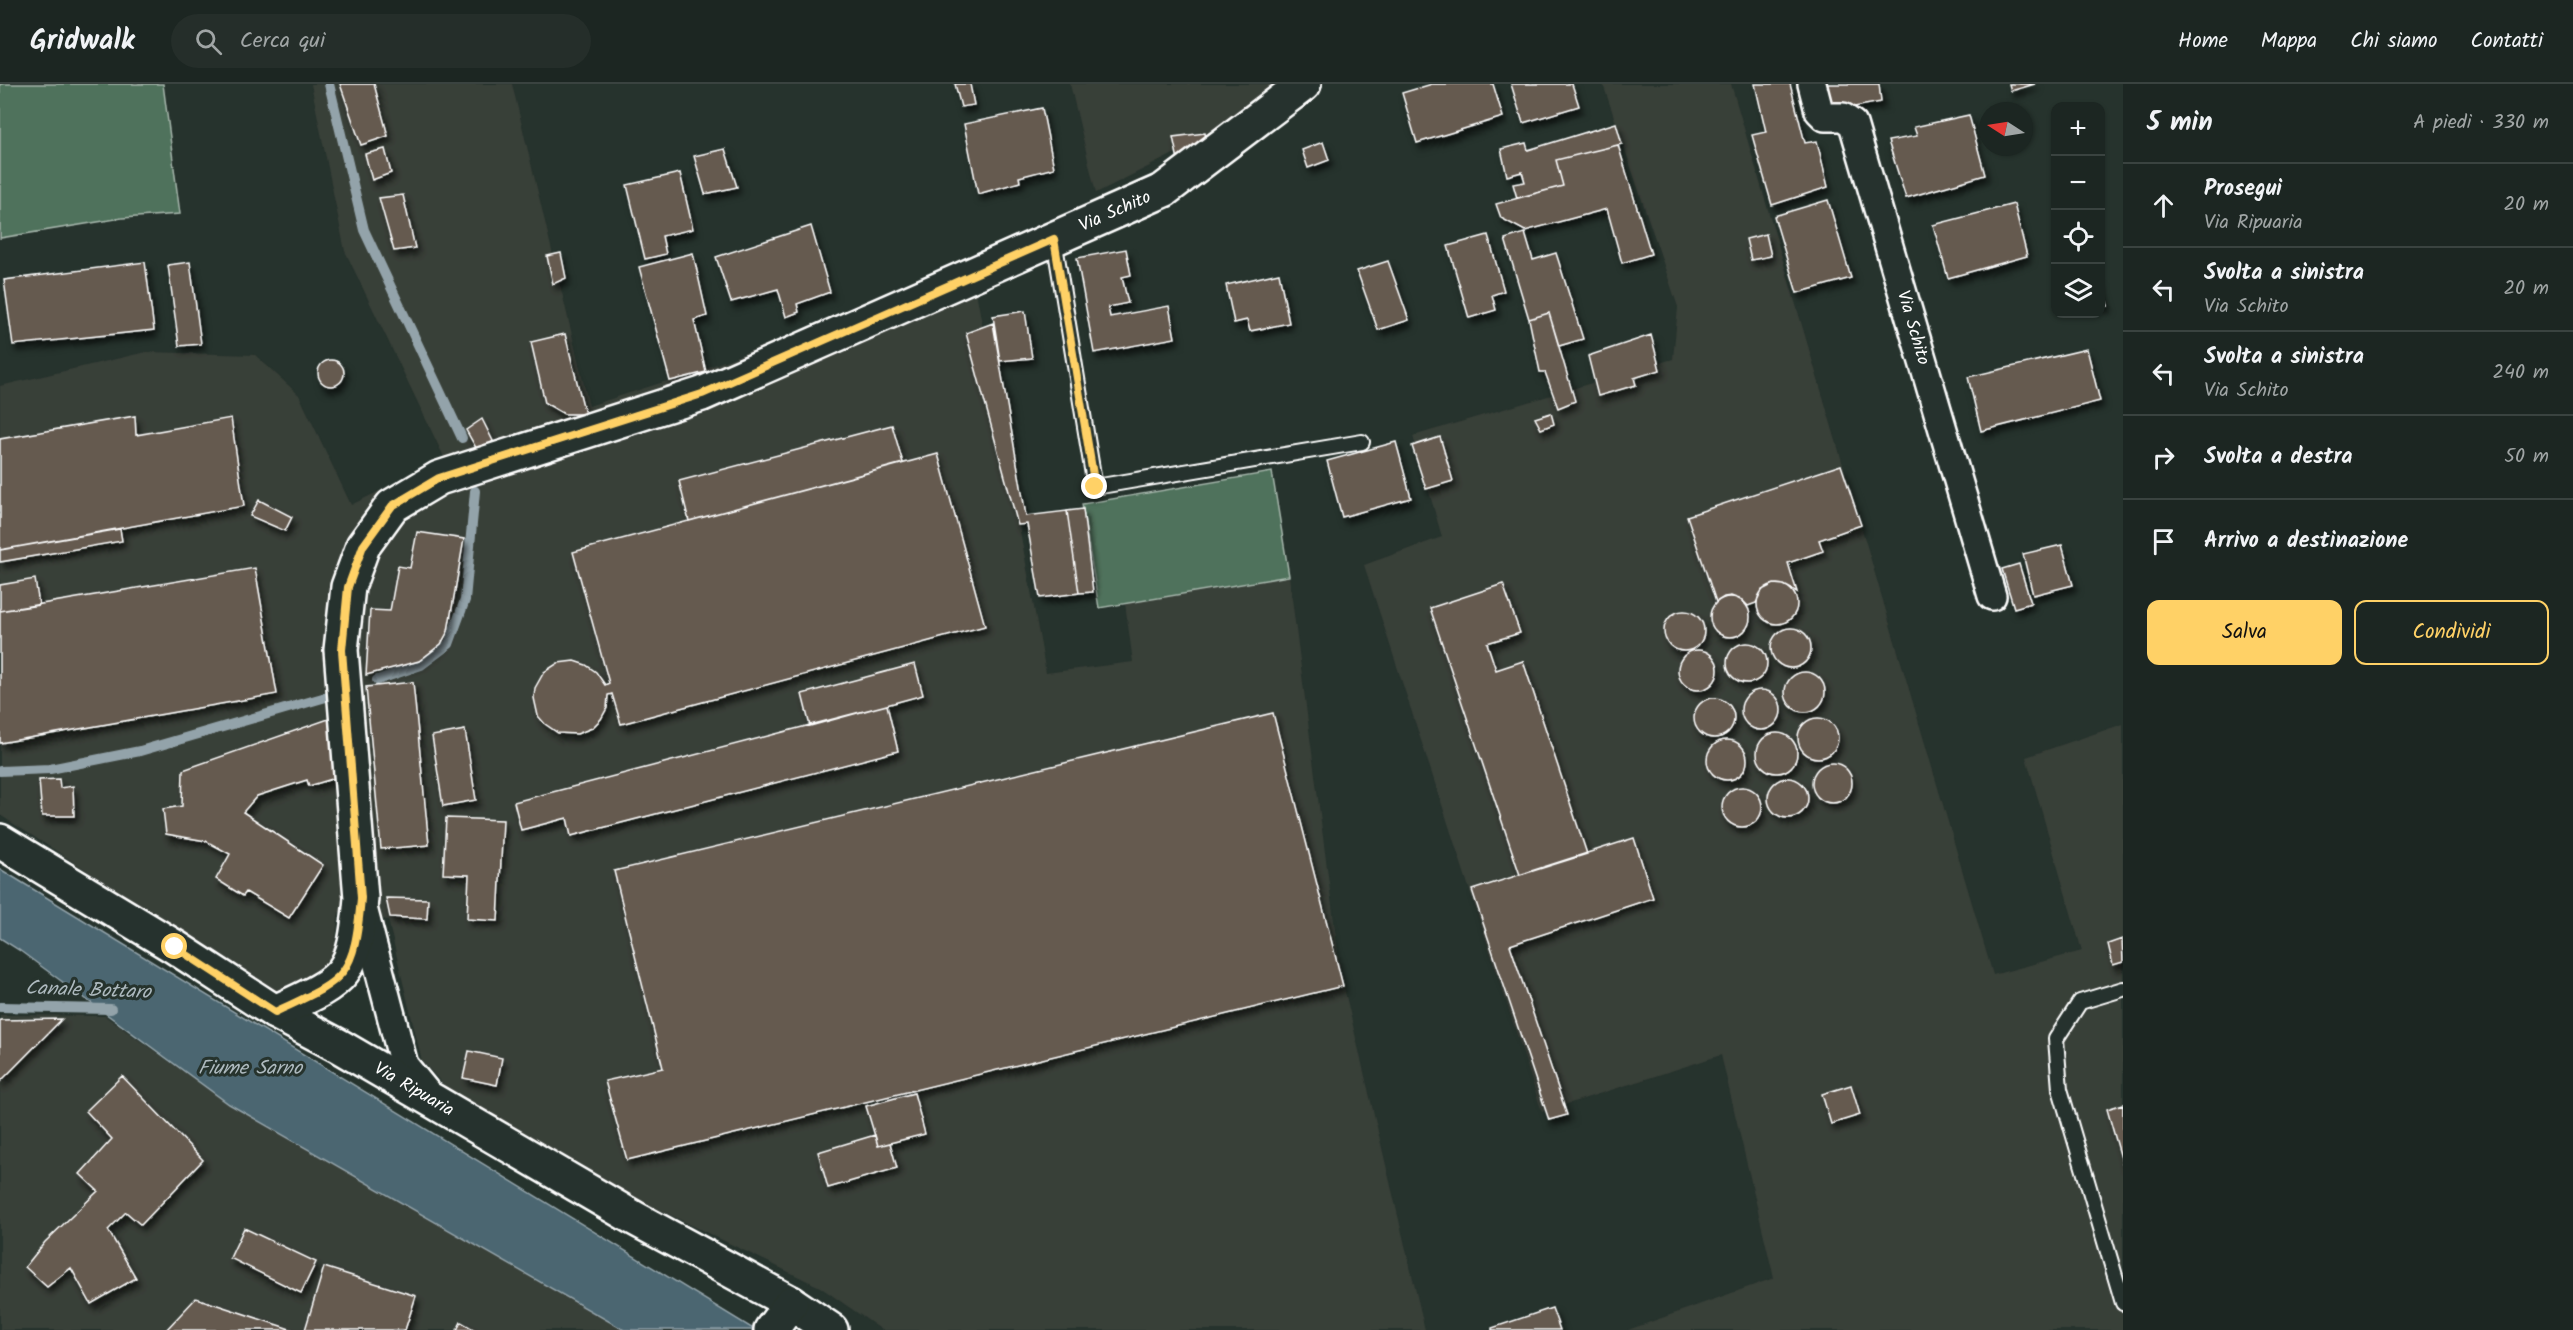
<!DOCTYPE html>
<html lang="it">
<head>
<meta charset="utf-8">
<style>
  :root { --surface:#1c2622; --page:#252e2a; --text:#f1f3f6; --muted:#a0a5a5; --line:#3a4340; --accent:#ffd166 }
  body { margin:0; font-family:Kalam,sans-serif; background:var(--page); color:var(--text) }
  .controls { position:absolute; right:18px; top:18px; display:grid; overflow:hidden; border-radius:12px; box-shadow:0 2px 4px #0004 }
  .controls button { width:54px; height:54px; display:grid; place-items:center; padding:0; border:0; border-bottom:2px solid var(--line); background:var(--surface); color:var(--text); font:30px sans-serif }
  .compass { position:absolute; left:1979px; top:18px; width:54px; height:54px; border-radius:50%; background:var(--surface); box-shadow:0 2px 4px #0004; rotate:282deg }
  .stop { position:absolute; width:18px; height:18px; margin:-14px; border:4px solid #ffd166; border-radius:50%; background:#fff }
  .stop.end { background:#ffd166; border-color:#fff; box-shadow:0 2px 6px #0008 }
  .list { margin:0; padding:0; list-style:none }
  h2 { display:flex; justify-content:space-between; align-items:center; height:78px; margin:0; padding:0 24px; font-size:26px }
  h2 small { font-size:20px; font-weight:400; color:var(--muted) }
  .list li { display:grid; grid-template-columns:39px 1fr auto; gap:18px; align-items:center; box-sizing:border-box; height:84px; padding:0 24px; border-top:2px solid var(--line) }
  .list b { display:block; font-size:22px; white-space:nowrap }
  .list p { margin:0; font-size:20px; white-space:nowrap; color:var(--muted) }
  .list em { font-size:20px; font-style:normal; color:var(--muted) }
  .actions { display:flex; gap:12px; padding:18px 24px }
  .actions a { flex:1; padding:14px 0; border:2px solid var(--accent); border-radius:12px; text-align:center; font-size:21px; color:var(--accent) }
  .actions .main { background:var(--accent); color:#111 }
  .icon { flex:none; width:33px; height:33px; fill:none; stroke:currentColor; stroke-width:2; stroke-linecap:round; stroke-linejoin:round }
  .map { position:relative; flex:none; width:2123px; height:1246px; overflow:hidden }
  header { display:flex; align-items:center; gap:36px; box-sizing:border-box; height:84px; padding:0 30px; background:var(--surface); border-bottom:2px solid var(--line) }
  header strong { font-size:28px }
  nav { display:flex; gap:33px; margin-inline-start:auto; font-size:21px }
  .search { width:420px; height:54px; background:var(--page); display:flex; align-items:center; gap:15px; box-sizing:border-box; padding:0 21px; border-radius:33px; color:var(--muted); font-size:22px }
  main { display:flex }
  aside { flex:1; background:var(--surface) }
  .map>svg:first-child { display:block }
  .built { fill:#393f38 }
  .green { fill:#50725c; stroke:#a8b8ae; stroke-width:1.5 }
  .water { fill:#4b6671; stroke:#93a3aa; stroke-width:1.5 }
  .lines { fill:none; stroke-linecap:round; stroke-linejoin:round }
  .stream { stroke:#93a3aa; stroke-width:10 }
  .building { fill:#655a50; stroke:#fff; stroke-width:1.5; filter:url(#shadow) }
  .service-casing { stroke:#fff; stroke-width:18 }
  .minor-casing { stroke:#fff; stroke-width:32 }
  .tertiary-casing { stroke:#fff; stroke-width:38 }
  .service { stroke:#26332d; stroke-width:14 }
  .minor { stroke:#26332d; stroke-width:27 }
  .tertiary { stroke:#26332d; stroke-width:33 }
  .route { stroke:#ffd166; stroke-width:8 }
  .labels { text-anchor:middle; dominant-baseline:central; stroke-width:6; stroke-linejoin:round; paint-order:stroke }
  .street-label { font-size:18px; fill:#fff; stroke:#26332d }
  .water-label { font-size:20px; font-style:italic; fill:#aebabf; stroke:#26332d }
</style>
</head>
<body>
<header>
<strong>Gridwalk</strong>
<div class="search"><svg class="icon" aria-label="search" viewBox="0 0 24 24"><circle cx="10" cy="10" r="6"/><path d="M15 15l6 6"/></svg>Cerca qui</div>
<nav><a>Home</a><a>Mappa</a><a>Chi siamo</a><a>Contatti</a></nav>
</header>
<main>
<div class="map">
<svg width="2123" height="1246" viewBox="0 0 2123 1246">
  <defs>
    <filter id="shadow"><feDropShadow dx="3.5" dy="6" stdDeviation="3" flood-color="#0009"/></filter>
  </defs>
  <rect width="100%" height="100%" fill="#26332d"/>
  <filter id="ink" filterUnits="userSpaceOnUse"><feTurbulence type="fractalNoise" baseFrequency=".0167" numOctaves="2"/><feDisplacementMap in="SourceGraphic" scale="12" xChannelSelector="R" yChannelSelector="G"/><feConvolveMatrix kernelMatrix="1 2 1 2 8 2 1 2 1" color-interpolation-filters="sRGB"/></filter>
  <g filter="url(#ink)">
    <path class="built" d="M311 0H512L589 322 704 285 971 180 1046 589 1133 578 1125 519 1289 492 1341 891 1425 1246H882L820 1203 610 1102 449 1007 422 977 388 836 339 828 333 875 279 910 0 731V302L146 268 255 271 299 311 351 421 445 375 345 167Z
      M1070 0H1287L1227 43 1096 109Z
      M1603 0H1731L1993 891 2082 867 2026 673 2123 640V1246H1628L1774 1194 1721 971 1542 1028 1364 481 1442 453 1413 352 1673 275 1678 223Z
      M0 931 105 932 229 1020 624 1246H0Z"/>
    <path class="green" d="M0 0H163L180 130 122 134 0 154Z
      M1272 388 1289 492 1099 524 1082 420Z"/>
    <path class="water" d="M0 785 755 1246H624L229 1020 19 866 0 854Z"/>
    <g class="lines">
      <path class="stream" d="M329 0 364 146 462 354
        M377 596 421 581 449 560 465 516 475 407
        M0 687 50 685 140 667 326 613
        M0 923 111 925"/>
    </g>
    <path class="building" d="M340 0H374L388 52 361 61Z
      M955 0H970L974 21 961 23Z
      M1493 0 1503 33 1417 59 1402 9 1432 0Z
      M1511 0H1572L1579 22 1523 39Z
      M1755 0H1790L1805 59 1817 57 1828 103 1772 121 1752 51 1766 48Z
      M1822 0H1879L1881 18 1828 28Z
      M2009 0H2035L2011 7Z
      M1042 24 1054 84 1019 93 1020 98 978 110 964 40Z
      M1969 31 1985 91 1906 114 1888 57 1917 52 1914 43Z
      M1616 39 1622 60 1556 76 1563 102 1517 114 1513 100 1525 98 1522 88 1507 92 1501 65 1526 59 1528 66Z
      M1205 49 1209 71 1178 76 1173 53Z
      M1323 58 1329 76 1308 84 1302 66Z
      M1618 61 1651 170 1622 179 1607 125 1525 147 1501 134 1496 120 1563 102 1556 76Z
      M385 65 391 89 372 96 365 70Z
      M725 65 737 103 705 110 694 72Z
      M680 89 693 145 662 152 666 170 645 175 627 101Z
      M403 111 415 164 394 167 379 114Z
      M1828 116 1851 194 1797 209 1774 132Z
      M2014 120 2027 172 1948 194 1933 141Z
      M811 142 830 208 797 220 799 228 786 233 778 205 731 218 716 173Z
      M1525 149 1533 176 1556 169 1583 255 1559 262 1549 229 1529 235 1505 155Z
      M1766 150 1771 172 1751 176 1746 155Z
      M1488 151 1504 207 1492 211 1496 226 1469 234 1448 162Z
      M1126 165 1131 191 1122 193 1128 219 1108 223 1110 233 1169 222 1175 254 1094 269 1077 174Z
      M561 169 566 194 553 200 547 172Z
      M693 169 707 232 694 236 706 288 670 297 639 183Z
      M1388 177 1409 236 1378 246 1357 187Z
      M145 178 154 246 13 261 4 196Z
      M190 178 201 260 179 262 168 181Z
      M1279 189 1289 239 1250 247 1247 236 1234 239 1226 201Z
      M2100 197 2108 222H2100Z
      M1025 227 1032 274 1000 277 993 232Z
      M1549 229 1575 317 1558 324 1545 288H1540L1529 235Z
      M993 239 1026 432 1067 427 1079 509 1040 514 1027 440 1018 441 966 249Z
      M565 250 585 330H564L545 319 531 258Z
      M1651 251 1660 286 1634 294 1636 301 1598 312 1588 272Z
      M2087 265 2100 317 1981 347 1968 293Z
      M318 289a13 13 0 1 1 26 0a13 13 0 1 1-26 0Z
      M1551 329 1554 340 1541 345 1535 334Z
      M135 332 136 351 231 334 244 422 0 466V355Z
      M482 335 493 357 479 369 466 346Z
      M892 341 903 379 689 437 679 397Z
      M1440 353 1453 397 1426 405 1412 362Z
      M1396 358 1411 414 1342 433 1327 377Z
      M938 370 985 542 621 640 612 610 608 611 607 624 601 635 592 644 577 650 558 649 545 640 538 632 534 614 535 604 544 588 558 579 574 577 586 581 596 588 605 601 609 599 573 468Z
      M1841 381 1861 441 1819 456 1823 467 1788 479 1797 508 1784 501 1774 500 1762 506 1756 519 1748 522 1742 516 1731 512 1724 513 1716 518 1687 432Z
      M259 416 292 433 285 447 250 432Z
      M1083 425 1093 508 1079 509 1067 427Z
      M120 445 122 457 0 478V466Z
      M417 448 464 455 448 547 441 560 419 577 366 591 370 526 390 527 398 482 410 484Z
      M2062 461 2073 501 2033 511 2023 470Z
      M2019 480 2031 519 2014 524 2002 485Z
      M255 484 277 610 0 659V527Z
      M35 495 39 521 0 527V501Z
      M1757 520a20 20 0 1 1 40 0a20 20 0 1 1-40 0Z
      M1503 500 1520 549 1487 559 1496 586 1523 577 1587 770 1520 791 1430 524Z
      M1710 533a20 20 0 1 1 40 0a20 20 0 1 1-40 0Z
      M1664 547a20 20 0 1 1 40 0a20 20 0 1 1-40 0Z
      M1771 564a20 20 0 1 1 40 0a20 20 0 1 1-40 0Z
      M1727 579a20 20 0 1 1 40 0a20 20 0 1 1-40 0Z
      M1678 586a20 20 0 1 1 40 0a20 20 0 1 1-40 0Z
      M915 580 923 611 810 642 802 610Z
      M1785 608a20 20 0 1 1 40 0a20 20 0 1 1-40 0Z
      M413 598 429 761 381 765 366 603Z
      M1741 626a20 20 0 1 1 40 0a20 20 0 1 1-40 0Z
      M1694 634a20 20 0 1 1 40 0a20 20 0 1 1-40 0Z
      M887 621 898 667 571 752 567 734 521 746 514 718Z
      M1273 629 1343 902 627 1076 605 997 663 984 614 787Z
      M337 632 342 692 309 702 307 696 257 712 243 728 323 781 289 834 246 808 243 812 216 795 230 770 206 757 166 750 163 725 182 722 183 686Z
      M1798 654a20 20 0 1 1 40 0a20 20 0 1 1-40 0Z
      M465 646 476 716 443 722 432 652Z
      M1757 669a20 20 0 1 1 40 0a20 20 0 1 1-40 0Z
      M1707 676a20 20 0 1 1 40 0a20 20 0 1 1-40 0Z
      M1812 699a20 20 0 1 1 40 0a20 20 0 1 1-40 0Z
      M1768 714a20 20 0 1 1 40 0a20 20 0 1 1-40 0Z
      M59 695 60 704 73 702 74 732H42L39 696Z
      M1722 723a20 20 0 1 1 40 0a20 20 0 1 1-40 0Z
      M446 734 503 736 498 837 467 835 469 791 443 790Z
      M1634 754 1653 814 1510 861 1567 1031 1549 1036 1472 806Z
      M386 814 428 815 427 835 390 833Z
      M2122 855 2123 878 2113 881 2108 860Z
      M62 935 0 998V936Z
      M469 967 502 974 497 1001 463 994Z
      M122 992 203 1076 141 1141 126 1128 108 1146 136 1194 91 1220 71 1184 47 1203 25 1183 45 1158 98 1107 80 1090 112 1055 86 1027Z
      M1851 1001 1860 1031 1831 1040 1822 1010Z
      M914 1009 925 1050 878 1062 866 1022Z
      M2123 1020V1081L2107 1025Z
      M875 1051 878 1062 890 1059 897 1084 828 1104 818 1068Z
      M244 1144 316 1178 301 1209 230 1174Z
      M324 1183 416 1212 405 1246H305Z
      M196 1214 293 1246H166Z
      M1552 1224 1560 1246H1492V1244Z
      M461 1238 475 1246H457Z"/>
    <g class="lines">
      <g class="service-casing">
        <path id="service" d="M1054 155 1095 403 1362 358
          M2123 905 2080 918 2056 955 2060 1005 2123 1219"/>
      </g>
      <g class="minor-casing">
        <g id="minor">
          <path id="s1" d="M1812 0 1819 27 1825 33H1843L1853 40 1992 512"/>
          <path d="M363 824 404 981 427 1009"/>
        </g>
      </g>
      <g class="tertiary-casing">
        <g id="tertiary">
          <path id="s2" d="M0 757 175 863 275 928 339 962 634 1134 791 1219 831 1246"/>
          <path id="s3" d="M275 928C346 895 354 894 361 814L341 566 348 503 363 462 392 422 439 394 702 310 1164 106 1304 0"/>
          <path d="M771 1246 791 1219"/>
        </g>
      </g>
      <use href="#service" class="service"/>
      <use href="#minor" class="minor"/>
      <use href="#tertiary" class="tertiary"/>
    </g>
  </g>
  <g class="lines" filter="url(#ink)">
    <path class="route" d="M175 863 275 928C346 895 354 894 361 814L342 566 348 503 363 462 392 422 439 394 702 310 1054 155 1095 403"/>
  </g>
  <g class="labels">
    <g class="street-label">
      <text stroke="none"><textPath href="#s3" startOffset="1344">Via Schito</textPath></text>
      <text stroke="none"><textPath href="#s1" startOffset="279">Via Schito</textPath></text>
      <text stroke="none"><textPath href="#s2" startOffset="483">Via Ripuaria</textPath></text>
    </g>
    <g class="water-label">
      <text transform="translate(88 907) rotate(2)">Canale Bottaro</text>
      <text x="250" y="985">Fiume Sarno</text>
    </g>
  </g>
</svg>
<div class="controls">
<button>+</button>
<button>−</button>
<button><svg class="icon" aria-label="locate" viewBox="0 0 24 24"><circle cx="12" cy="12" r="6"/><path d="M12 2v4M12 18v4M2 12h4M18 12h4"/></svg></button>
<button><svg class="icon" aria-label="layers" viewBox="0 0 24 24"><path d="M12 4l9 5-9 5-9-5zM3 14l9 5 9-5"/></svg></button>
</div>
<svg class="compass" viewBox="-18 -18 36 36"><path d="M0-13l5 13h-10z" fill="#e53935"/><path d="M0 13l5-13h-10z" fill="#a0a5a5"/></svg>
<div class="stop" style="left:175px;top:863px"></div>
<div class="stop end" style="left:1095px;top:403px"></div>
</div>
<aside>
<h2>5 min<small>A piedi · 330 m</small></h2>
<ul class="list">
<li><svg class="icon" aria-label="ahead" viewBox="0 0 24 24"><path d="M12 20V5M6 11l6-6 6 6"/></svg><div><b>Prosegui</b><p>Via Ripuaria</p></div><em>20 m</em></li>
<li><svg class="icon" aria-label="left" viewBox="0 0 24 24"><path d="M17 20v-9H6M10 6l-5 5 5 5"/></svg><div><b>Svolta a sinistra</b><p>Via Schito</p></div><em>20 m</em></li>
<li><svg class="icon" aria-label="left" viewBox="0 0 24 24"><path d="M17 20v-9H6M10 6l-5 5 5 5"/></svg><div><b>Svolta a sinistra</b><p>Via Schito</p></div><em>240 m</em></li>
<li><svg class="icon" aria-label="right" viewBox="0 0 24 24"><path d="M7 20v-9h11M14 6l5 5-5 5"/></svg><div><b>Svolta a destra</b></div><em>50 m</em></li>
<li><svg class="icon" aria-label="arrive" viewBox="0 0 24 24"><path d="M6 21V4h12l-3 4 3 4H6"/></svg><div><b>Arrivo a destinazione</b></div></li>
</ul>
<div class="actions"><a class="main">Salva</a><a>Condividi</a></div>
</aside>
</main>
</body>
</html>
